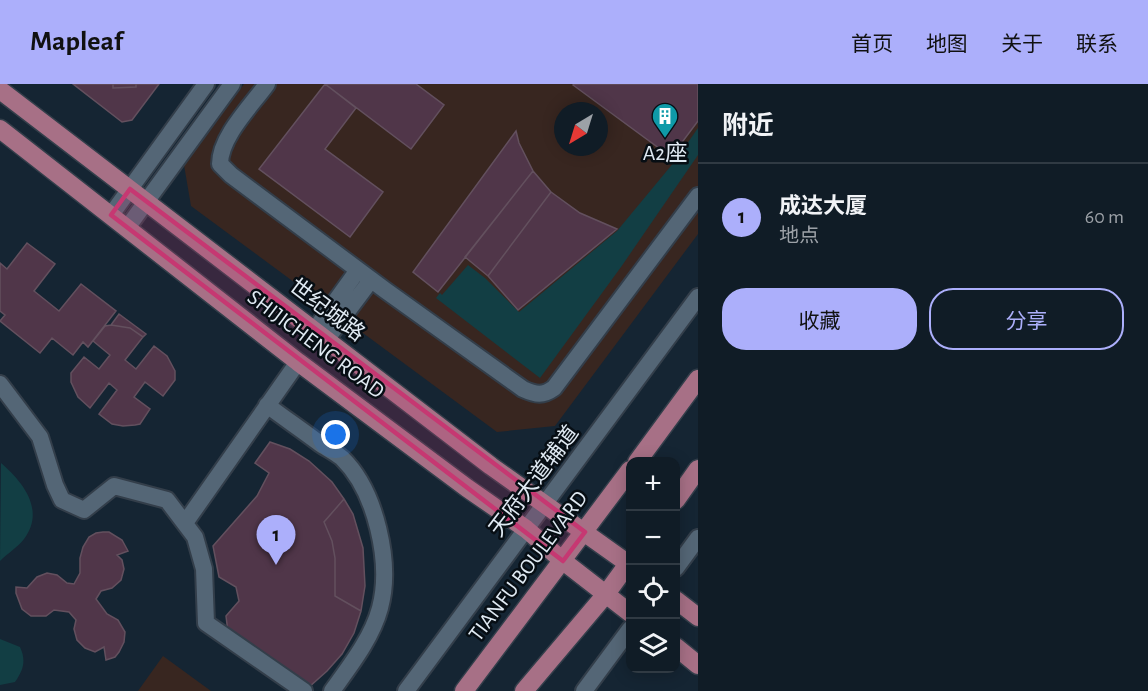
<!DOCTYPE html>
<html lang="zh">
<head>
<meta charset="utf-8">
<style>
  :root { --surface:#101c26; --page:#1e2932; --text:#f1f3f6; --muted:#9ca1a7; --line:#303a43; --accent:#acaffb }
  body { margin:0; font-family:"Alegreya Sans","Noto Sans SC",sans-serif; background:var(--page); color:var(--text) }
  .controls { position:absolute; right:18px; bottom:18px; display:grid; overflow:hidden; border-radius:12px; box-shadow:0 3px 15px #0003 }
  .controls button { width:54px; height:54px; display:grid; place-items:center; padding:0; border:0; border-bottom:2px solid var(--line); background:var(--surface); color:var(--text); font:30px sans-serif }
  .compass { position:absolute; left:554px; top:18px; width:54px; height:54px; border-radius:50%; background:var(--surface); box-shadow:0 3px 15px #0003; rotate:218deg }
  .you { position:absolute; left:336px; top:351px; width:21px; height:21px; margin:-15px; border:4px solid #fff; border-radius:50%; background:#1a73e8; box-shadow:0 0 0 9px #1a73e833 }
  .badge { display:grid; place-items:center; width:39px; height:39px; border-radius:50%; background:var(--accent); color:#111; font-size:20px; font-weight:700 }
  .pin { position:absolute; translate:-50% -50px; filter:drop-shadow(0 2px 3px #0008) }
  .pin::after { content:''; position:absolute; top:32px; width:21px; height:18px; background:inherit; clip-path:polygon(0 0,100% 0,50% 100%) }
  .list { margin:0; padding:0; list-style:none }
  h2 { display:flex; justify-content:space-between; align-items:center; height:78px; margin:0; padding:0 24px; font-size:26px }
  h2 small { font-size:20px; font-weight:400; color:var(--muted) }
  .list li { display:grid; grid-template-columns:39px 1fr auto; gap:18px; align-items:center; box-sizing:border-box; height:108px; padding:0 24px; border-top:2px solid var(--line) }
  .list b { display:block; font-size:22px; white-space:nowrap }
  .list p { margin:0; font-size:20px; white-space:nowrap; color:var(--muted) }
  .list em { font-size:20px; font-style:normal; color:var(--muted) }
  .actions { display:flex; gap:12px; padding:18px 24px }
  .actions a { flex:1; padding:14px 0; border:2px solid var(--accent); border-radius:24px; text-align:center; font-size:21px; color:var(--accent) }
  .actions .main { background:var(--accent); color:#111 }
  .icon { flex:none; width:33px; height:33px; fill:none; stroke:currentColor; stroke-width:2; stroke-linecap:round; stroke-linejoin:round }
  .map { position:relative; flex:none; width:698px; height:607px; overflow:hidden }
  header { display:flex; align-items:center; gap:36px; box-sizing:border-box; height:84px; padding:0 30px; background:var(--accent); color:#111 }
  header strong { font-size:28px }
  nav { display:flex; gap:33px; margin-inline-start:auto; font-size:21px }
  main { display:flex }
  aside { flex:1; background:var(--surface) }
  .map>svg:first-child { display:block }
  .commercial { fill:#382620; fill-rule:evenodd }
  .water { fill:#123e44 }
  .building { fill:#503649; stroke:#63505e; stroke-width:1.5 }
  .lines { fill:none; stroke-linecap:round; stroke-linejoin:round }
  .minor-casing { stroke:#333e4a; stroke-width:20 }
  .major-casing { stroke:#333e4a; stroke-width:21 }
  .minor { stroke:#546676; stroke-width:16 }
  .major { stroke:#a77086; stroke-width:18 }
  .marked { fill:#c63872; fill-opacity:0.2; stroke:#c63872; stroke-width:4.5; stroke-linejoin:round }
  .labels { text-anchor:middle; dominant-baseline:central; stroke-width:5; stroke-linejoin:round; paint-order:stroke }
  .poi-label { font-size:22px; fill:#e0eaf3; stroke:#070e14 }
  .street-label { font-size:22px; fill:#e0eaf3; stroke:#070e14 }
</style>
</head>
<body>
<header>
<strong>Mapleaf</strong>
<nav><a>首页</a><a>地图</a><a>关于</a><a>联系</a></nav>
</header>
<main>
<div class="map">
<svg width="698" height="607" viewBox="0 0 698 607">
  <rect width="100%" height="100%" fill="#152533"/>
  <path class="commercial" d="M244 0H698V150L555 342 497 348 191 122 184 81ZM563 27H599V63H563Z
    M163 572 211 607H138Z"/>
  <path class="water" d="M698 44V71L621 183 540 294 436 214 440 209 442 211 468 181 485 194 519 228 617 147 675 77Z
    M1 379C22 397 46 426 24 455 18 463 8 469 0 477Z
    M0 555 20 563C26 576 24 585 15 598L0 601Z"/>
  <path class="building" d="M73 0H113V4L136 3V0H159L132 36 122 38Z
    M113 0H136V3L113 4Z
    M325 0H416L444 21 411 65Z
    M325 0 356 24 325 65 383 108 350 153 259 85Z
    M574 0H698V37L671 73 573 1Z
    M516 47 519 59 533 87 438 208 413 188Z
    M533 87 551 108 488 192 465 173Z
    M551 108 580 129 617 145 518 226 488 192Z
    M27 159 55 180 34 207 59 227 81 200 116 227 88 263 83 258 73 271 52 254 40 269 0 237 5 231 0 227V179L7 185Z
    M119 230 146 250 143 253 130 244 111 241Z
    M111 241 130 244 143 253 125 276 136 285 154 262 167 272 175 287V296L163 312 145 298 134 313 150 325 140 340 135 341 123 342 112 340 99 330 117 306 109 299 90 324 78 313 71 298V289L84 273 99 285 110 271 93 257 105 242Z
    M270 358 290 365 309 377 332 398 344 415 324 438 332 457 335 474V512L361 527 354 549 342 570 327 587 309 603 228 548 226 532 239 517 236 503 219 493 213 462 257 412 269 389 255 379Z
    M344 415 353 430 363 464 365 502 361 527 335 512V474L332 457 324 438Z
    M103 448H109L122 456 128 467 117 471 122 476 124 485 121 496 112 504 101 507 96 515 107 530 118 536 125 548 124 558 119 568 115 573 106 576 104 563 95 568 85 564 77 556 74 545 76 536 69 528 54 526 46 532H31L22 525 16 509V503L27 504 37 493 47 489 57 491 67 499 74 500 80 489V474L83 463 89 453 96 449Z"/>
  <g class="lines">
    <g class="minor-casing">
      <path id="minor" d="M267 0C251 22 220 53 220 80L231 91 385 206 523 305C536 311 543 312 554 304L698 112
        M111 131 206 0
        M127 144 232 0
        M314 247 358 186
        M326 256 371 196
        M0 300 40 353 55 401 62 416 84 426 114 402 167 416 195 453 204 485 206 539 304 607
        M267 321C284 334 302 346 319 359 326 364 335 368 342 374 376 407 392 479 380 524 372 554 350 582 332 607
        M185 439 298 278
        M676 484 698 454
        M406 607 698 213
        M584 607 630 545"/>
    </g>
    <g class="major-casing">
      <path id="major" d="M0 6 491 382 630 481
        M0 45 298 278 467 404 526 445 563 477 630 529
        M637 378 698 295
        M676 416 698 385
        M676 516 698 533
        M676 563 698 581
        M464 607 630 386
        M524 607 606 510 630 477"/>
    </g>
    <use href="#minor" class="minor"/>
    <use href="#major" class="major"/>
  </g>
  <path class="marked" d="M130 105 585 448 563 477 111 131Z"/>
  <defs>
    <g id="building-pin" transform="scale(1.35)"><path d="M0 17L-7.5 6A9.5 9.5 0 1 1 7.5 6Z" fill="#0f9aa8" stroke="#070e14"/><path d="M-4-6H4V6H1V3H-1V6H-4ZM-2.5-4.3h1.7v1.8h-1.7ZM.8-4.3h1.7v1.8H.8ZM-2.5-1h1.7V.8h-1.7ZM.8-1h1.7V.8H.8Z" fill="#fff"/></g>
  </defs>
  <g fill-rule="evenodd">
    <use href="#building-pin" x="665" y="32"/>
  </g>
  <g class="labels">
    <g class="poi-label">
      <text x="665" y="69">A2座</text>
    </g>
    <g class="street-label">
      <text transform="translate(327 226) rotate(37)">世纪城路</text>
      <text transform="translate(316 260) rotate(37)">SHIJICHENG ROAD</text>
      <text transform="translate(534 397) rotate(-53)">天府大道辅道</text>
      <text transform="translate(528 482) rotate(-53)">TIANFU BOULEVARD</text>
    </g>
  </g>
</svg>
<div class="controls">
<button>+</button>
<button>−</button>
<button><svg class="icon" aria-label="locate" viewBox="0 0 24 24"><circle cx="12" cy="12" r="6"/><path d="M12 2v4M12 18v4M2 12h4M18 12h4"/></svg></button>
<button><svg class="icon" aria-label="layers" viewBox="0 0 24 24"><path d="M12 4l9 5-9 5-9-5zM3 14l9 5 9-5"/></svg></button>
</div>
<svg class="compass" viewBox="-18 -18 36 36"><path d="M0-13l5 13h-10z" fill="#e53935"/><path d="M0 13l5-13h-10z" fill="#9ca1a7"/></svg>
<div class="you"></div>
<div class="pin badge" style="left:276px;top:481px">1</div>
</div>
<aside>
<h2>附近<small></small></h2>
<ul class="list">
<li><span class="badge">1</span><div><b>成达大厦</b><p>地点</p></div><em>60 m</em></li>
</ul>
<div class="actions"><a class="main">收藏</a><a>分享</a></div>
</aside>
</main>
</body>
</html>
